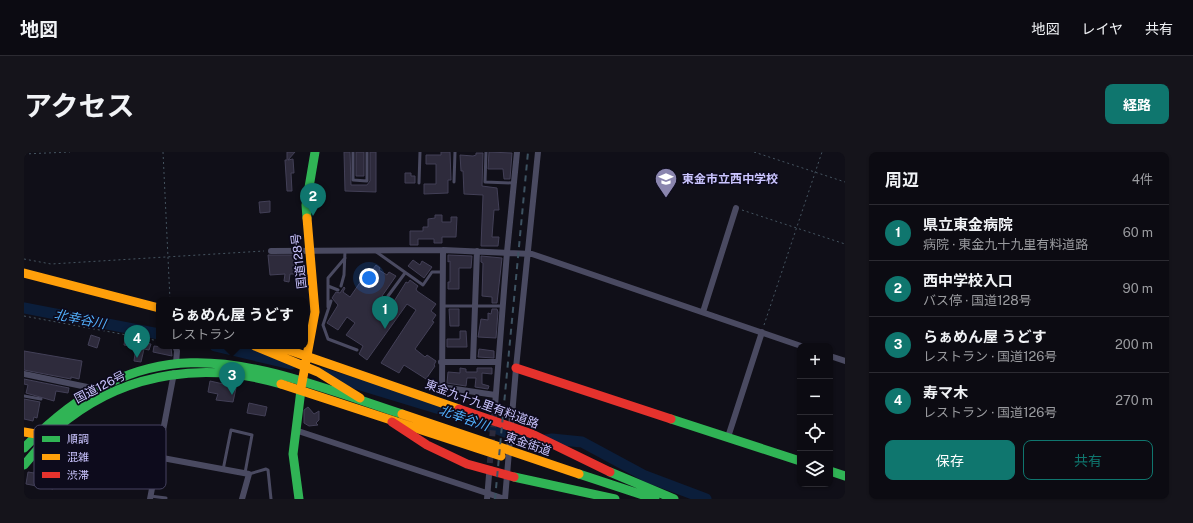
<!DOCTYPE html>
<html lang="ja">
<head>
<meta charset="utf-8">
<style>
  :root { --surface:#0c0b12; --page:#15141b; --text:#f1f3f6; --muted:#9a9b9f; --line:#2c2b32; --accent:#0f766e }
  body { margin:0; font-family:"Public Sans","Noto Sans JP",sans-serif; background:var(--page); color:var(--text) }
  .controls { position:absolute; right:12px; bottom:12px; display:grid; overflow:hidden; border-radius:8px; box-shadow:0 1px 3px #0004 }
  .controls button { width:36px; height:36px; display:grid; place-items:center; padding:0; border:0; border-bottom:1px solid var(--line); background:var(--surface); color:var(--text); font:20px sans-serif }
  .you { position:absolute; left:345px; top:126px; width:14px; height:14px; margin:-10px; border:3px solid #fff; border-radius:50%; background:#1a73e8; box-shadow:0 0 0 6px #1a73e833 }
  .badge { display:grid; place-items:center; width:26px; height:26px; border-radius:50%; background:var(--accent); color:#fff; font-size:13px; font-weight:700 }
  .pin { position:absolute; translate:-50% -33px; filter:drop-shadow(0 1px 2px #0008) }
  .pin::after { content:''; position:absolute; top:21px; width:14px; height:12px; background:inherit; clip-path:polygon(0 0,100% 0,50% 100%) }
  .popup { position:absolute; left:132px; top:145px; width:152px; height:52px; box-sizing:border-box; display:grid; place-content:center; border-radius:8px; background:var(--surface); filter:drop-shadow(0 1px 3px #0005); font-size:13px; white-space:nowrap; color:var(--muted) }
  .popup b { font-size:15px; color:var(--text) }
  .popup::after { content:''; position:absolute; left:50%; top:100%; margin-left:-8px; border:8px solid transparent; border-top-color:var(--surface) }
  .list { margin:0; padding:0; list-style:none }
  h2 { display:flex; justify-content:space-between; align-items:center; height:52px; margin:0; padding:0 16px; font-size:17px }
  h2 small { font-size:13px; font-weight:400; color:var(--muted) }
  .list li { display:grid; grid-template-columns:26px 1fr auto; gap:12px; align-items:center; box-sizing:border-box; height:56px; padding:0 16px; border-top:1px solid var(--line) }
  .list b { display:block; font-size:15px; white-space:nowrap }
  .list p { margin:0; font-size:13px; white-space:nowrap; color:var(--muted) }
  .list em { font-size:13px; font-style:normal; color:var(--muted) }
  .actions { display:flex; gap:8px; padding:12px 16px }
  .actions a { flex:1; padding:9px 0; border:1px solid var(--accent); border-radius:8px; text-align:center; font-size:14px; color:var(--accent) }
  .actions .main { background:var(--accent); color:#fff }
  .icon { flex:none; width:22px; height:22px; fill:none; stroke:currentColor; stroke-width:2; stroke-linecap:round; stroke-linejoin:round }
  .map { position:relative; flex:none; width:821px; height:347px; overflow:hidden; border-radius:8px }
  header { display:flex; align-items:center; gap:24px; box-sizing:border-box; height:56px; padding:0 20px; background:var(--surface); border-bottom:1px solid var(--line) }
  header strong { font-size:19px }
  nav { display:flex; gap:22px; margin-inline-start:auto; font-size:14px }
  .intro { display:flex; align-items:center; justify-content:space-between; box-sizing:border-box; height:96px; padding:0 24px }
  h1 { margin:0; font-size:28px }
  .button { padding:10px 18px; border-radius:8px; background:var(--accent); color:#fff; font-size:14px; font-weight:700 }
  main { display:flex; gap:24px; padding:0 24px }
  aside { flex:1; background:var(--surface); border-radius:8px; box-shadow:0 1px 3px #0004 }
  .map>svg:first-child { display:block }
  .lines { fill:none; stroke-linecap:round; stroke-linejoin:round }
  .river { stroke:#0b1e3b; stroke-width:11 }
  .building { fill:#2e2b3c; stroke:#434057 }
  .street-tunnel { stroke:#2c2a3b; stroke-width:6; stroke-dasharray:6 3; stroke-linecap:butt }
  .path { stroke:#465561; stroke-width:1; stroke-dasharray:2 3; stroke-linecap:butt }
  .lane { stroke:#4a4a61; stroke-width:3 }
  .street { stroke:#4a4a61; stroke-width:6 }
  .fast { stroke:#30b455; stroke-width:9 }
  .slow { stroke:#ff9f0a; stroke-width:9 }
  .jam { stroke:#e5322d; stroke-width:9 }
  .rail { stroke:#3d5261; stroke-width:2; stroke-dasharray:6 5; stroke-linecap:butt }
  .labels { text-anchor:middle; dominant-baseline:central; stroke-width:3.5; stroke-linejoin:round; paint-order:stroke }
  .poi-label { font-size:12px; font-weight:bold; fill:#cbc5ff; stroke:#0d0b1c; text-anchor:start }
  .street-label { font-size:12px; fill:#cbc5ff; stroke:#0d0b1c }
  .water-label { font-size:13px; font-style:italic; fill:#53b2ff; stroke:#0d0b1c }
  .key { fill:#0d0b1c; stroke:#464360; stroke-width:1 }
  .key-label { font-size:11px; fill:#cbc5ff }
</style>
</head>
<body>
<header>
<strong>地図</strong>
<nav><a>地図</a><a>レイヤ</a><a>共有</a></nav>
</header>
<div class="intro"><h1>アクセス</h1><a class="button">経路</a></div>
<main>
<div class="map">
<svg width="821" height="347" viewBox="0 0 821 347">
  <rect width="100%" height="100%" fill="#100f18"/>
  <g class="lines">
    <path class="river" d="M0 156 135 182
      M191 194 267 212
      M297 221 442 265 507 290 528 287 558 290 621 324 682 347"/>
  </g>
  <path class="building" d="M263 0H271L264 8 269 7 270 21H267L268 39H263L261 8H263Z
    M320 0H326L327 33H343L346 29V0H352V40L321 39Z
    M332 0H340V24H332Z
    M417 0H426L427 28H424V41L400 42V32H412V12H402V3H417Z
    M465 0 488 1 486 27H480L479 17H464Z
    M452 1H459L458 34 473 36 475 58H470L468 85H475L474 94H457L459 43 440 42 439 19H437L436 3 449 4 452 3Z
    M381 21H387V24H391V31H381Z
    M246 49V60L236 61 235 50Z
    M411 63H418V70H427V65H433L432 85H418V91H410V87H394V93H386V79H399V75H404V67L411 66Z
    M244 103H269L270 122H266L265 130 260 129 261 122 246 123Z
    M424 103 448 104 447 116H435V137H424V130H426V109L424 110Z
    M457 104 478 106 473 151H468V145L458 144 459 111 457 110Z
    M389 108 396 113 398 109 408 115 400 126 384 114Z
    M352 113 356 116 355 118 363 123 365 120 372 124 358 144 363 147 369 151 382 130 384 131 386 128 394 134 392 137 393 139 412 152 407 159 412 163 408 169 410 170 391 197 401 205 403 203 412 209 410 213 411 214 402 227 380 213 375 221 357 211 392 158 383 152 343 208 335 202 339 194 322 183 331 171 323 165 314 178 303 171 314 153 308 146 312 140 316 141 320 135 321 136 319 140 326 145 344 119 346 121Z
    M425 157H435V174H426Z
    M468 157H473L474 160 472 186 454 185 457 167 464 168V161L467 162Z
    M436 179H442L443 195H423V187H436Z
    M67 183 76 186 73 196 64 193Z
    M101 187 127 192 125 198 120 197 117 210 110 209 112 195 100 193Z
    M130 194 147 196 148 204 129 200Z
    M455 197 470 199V206L454 205Z
    M0 199 58 209 55 227 47 225V227L0 218Z
    M436 216 442 217V220H453V216H468V222L458 221V232L465 234 464 237 451 235 452 226H443L442 234 423 231 424 220 436 221Z
    M0 227 45 236 44 241 32 239 30 249 2 241 4 233 0 232Z
    M186 229 204 233V231L211 232 210 236H212L209 250 192 248 194 242 184 240Z
    M0 247 16 250 13 266 10 265 9 269 0 267Z
    M225 251 243 255 241 264 223 261Z
    M284 255 290 262 295 259V268L292 271 294 273 285 274 280 271V258Z
    M11 316 27 319 26 324 34 328 33 333 30 332 29 337 2 332 4 320 10 321Z"/>
  <g class="lines">
    <path class="street-tunnel" d="M465 320 471 254"/>
    <path class="path" d="M139 0 146 148
      M730 0 821 30
      M0 2 46 0
      M718 58 821 92
      M0 107 27 112 240 99
      M0 164 135 189
      M740 173 798 0"/>
    <path class="lane" d="M329 0V28L343 29V0
      M462 0 461 30 489 31
      M430 30 431 0
      M395 31 396 0
      M351 99 399 133 408 120H419
      M317 134 320 123 321 99
      M314 138 304 134V126L321 106
      M364 144 381 121
      M307 149 299 173 304 187 333 198
      M418 154H478
      M304 155V134
      M0 244 17 247
      M199 318 207 278 228 283 221 321
      M225 322 242 317 244 318 247 347
      M62 334 70 293
      M126 344 142 346"/>
    <path class="street" d="M419 98 418 235 471 243
      M247 99 419 98 508 102 777 194
      M679 160 712 56
      M151 194 153 199 152 211
      M806 204 821 209
      M417 210H473
      M449 210 453 99
      M0 222 63 235 67 239
      M471 254 483 100 493 0
      M271 278 481 347
      M25 285 225 322 218 347
      M704 285 738 180
      M126 347 150 221
      M463 347 465 323
      M481 347 492 216 514 0"/>
    <path class="fast" d="M283 66 282 53 291 0
      M647 267 776 309
      M0 296C128 164 227 212 378 262
      M0 313C14 297 27 280 44 267 106 219 184 210 257 232
      M806 319 821 324
      M586 320 650 347
      M555 322 631 347
      M490 325 591 347
      M275 347 269 302 277 238"/>
    <path class="slow" d="M0 121 135 156
      M231 194 294 220 336 246
      M253 194 435 257
      M257 232 477 304
      M277 236 291 160 283 66
      M378 262 555 322
      M0 280 12 282"/>
    <path class="jam" d="M492 216 647 267
      M435 257 508 282 586 320
      M368 270 403 293 443 312 490 325"/>
    <path class="rail" d="M471 347 504 0"/>
  </g>
  <defs>
    <g id="school-pin" transform="scale(1.15)"><path d="M0 17L-7.5 6A9.5 9.5 0 1 1 7.5 6Z" fill="#8a85ae" stroke="#0d0b1c"/><path d="M0-5L7-2L0 1L-7-2ZM-4 1L0 2.5L4 1V4Q0 6-4 4Z" fill="#fff"/></g>
  </defs>
  <g fill-rule="evenodd">
    <use href="#school-pin" x="642" y="27"/>
  </g>
  <g class="labels">
    <g class="poi-label">
      <text x="658" y="27">東金市立西中学校</text>
    </g>
    <g class="street-label">
      <text transform="translate(275 109) rotate(-97)">国道128号</text>
      <text transform="translate(76 235) rotate(-27)">国道126号</text>
      <text transform="translate(458 252) rotate(20)">東金九十九里有料道路</text>
      <text transform="translate(504 292) rotate(19)">東金街道</text>
    </g>
    <g class="water-label">
      <text transform="translate(56 167) rotate(11)">北幸谷川</text>
      <text transform="translate(440 266) rotate(19)">北幸谷川</text>
    </g>
  </g>
  <rect x="10" y="273" width="132" height="64" rx="6" class="key"/>
  <rect x="18" y="284" width="18" height="6" fill="#30b455"/>
  <rect x="18" y="302" width="18" height="6" fill="#ff9f0a"/>
  <rect x="18" y="320" width="18" height="6" fill="#e5322d"/>
  <g class="key-label">
    <text x="43" y="291">順調</text>
    <text x="43" y="309">混雑</text>
    <text x="43" y="327">渋滞</text>
  </g>
</svg>
<div class="controls">
<button>+</button>
<button>−</button>
<button><svg class="icon" aria-label="locate" viewBox="0 0 24 24"><circle cx="12" cy="12" r="6"/><path d="M12 2v4M12 18v4M2 12h4M18 12h4"/></svg></button>
<button><svg class="icon" aria-label="layers" viewBox="0 0 24 24"><path d="M12 4l9 5-9 5-9-5zM3 14l9 5 9-5"/></svg></button>
</div>
<div class="you"></div>
<div class="pin badge" style="left:361px;top:177px">1</div>
<div class="pin badge" style="left:289px;top:64px">2</div>
<div class="pin badge" style="left:208px;top:243px">3</div>
<div class="popup"><b>らぁめん屋 うどす</b>レストラン</div>
<div class="pin badge" style="left:113px;top:206px">4</div>
</div>
<aside>
<h2>周辺<small>4件</small></h2>
<ul class="list">
<li><span class="badge">1</span><div><b>県立東金病院</b><p>病院 · 東金九十九里有料道路</p></div><em>60 m</em></li>
<li><span class="badge">2</span><div><b>西中学校入口</b><p>バス停 · 国道128号</p></div><em>90 m</em></li>
<li><span class="badge">3</span><div><b>らぁめん屋 うどす</b><p>レストラン · 国道126号</p></div><em>200 m</em></li>
<li><span class="badge">4</span><div><b>寿マ木</b><p>レストラン · 国道126号</p></div><em>270 m</em></li>
</ul>
<div class="actions"><a class="main">保存</a><a>共有</a></div>
</aside>
</main>
</body>
</html>
